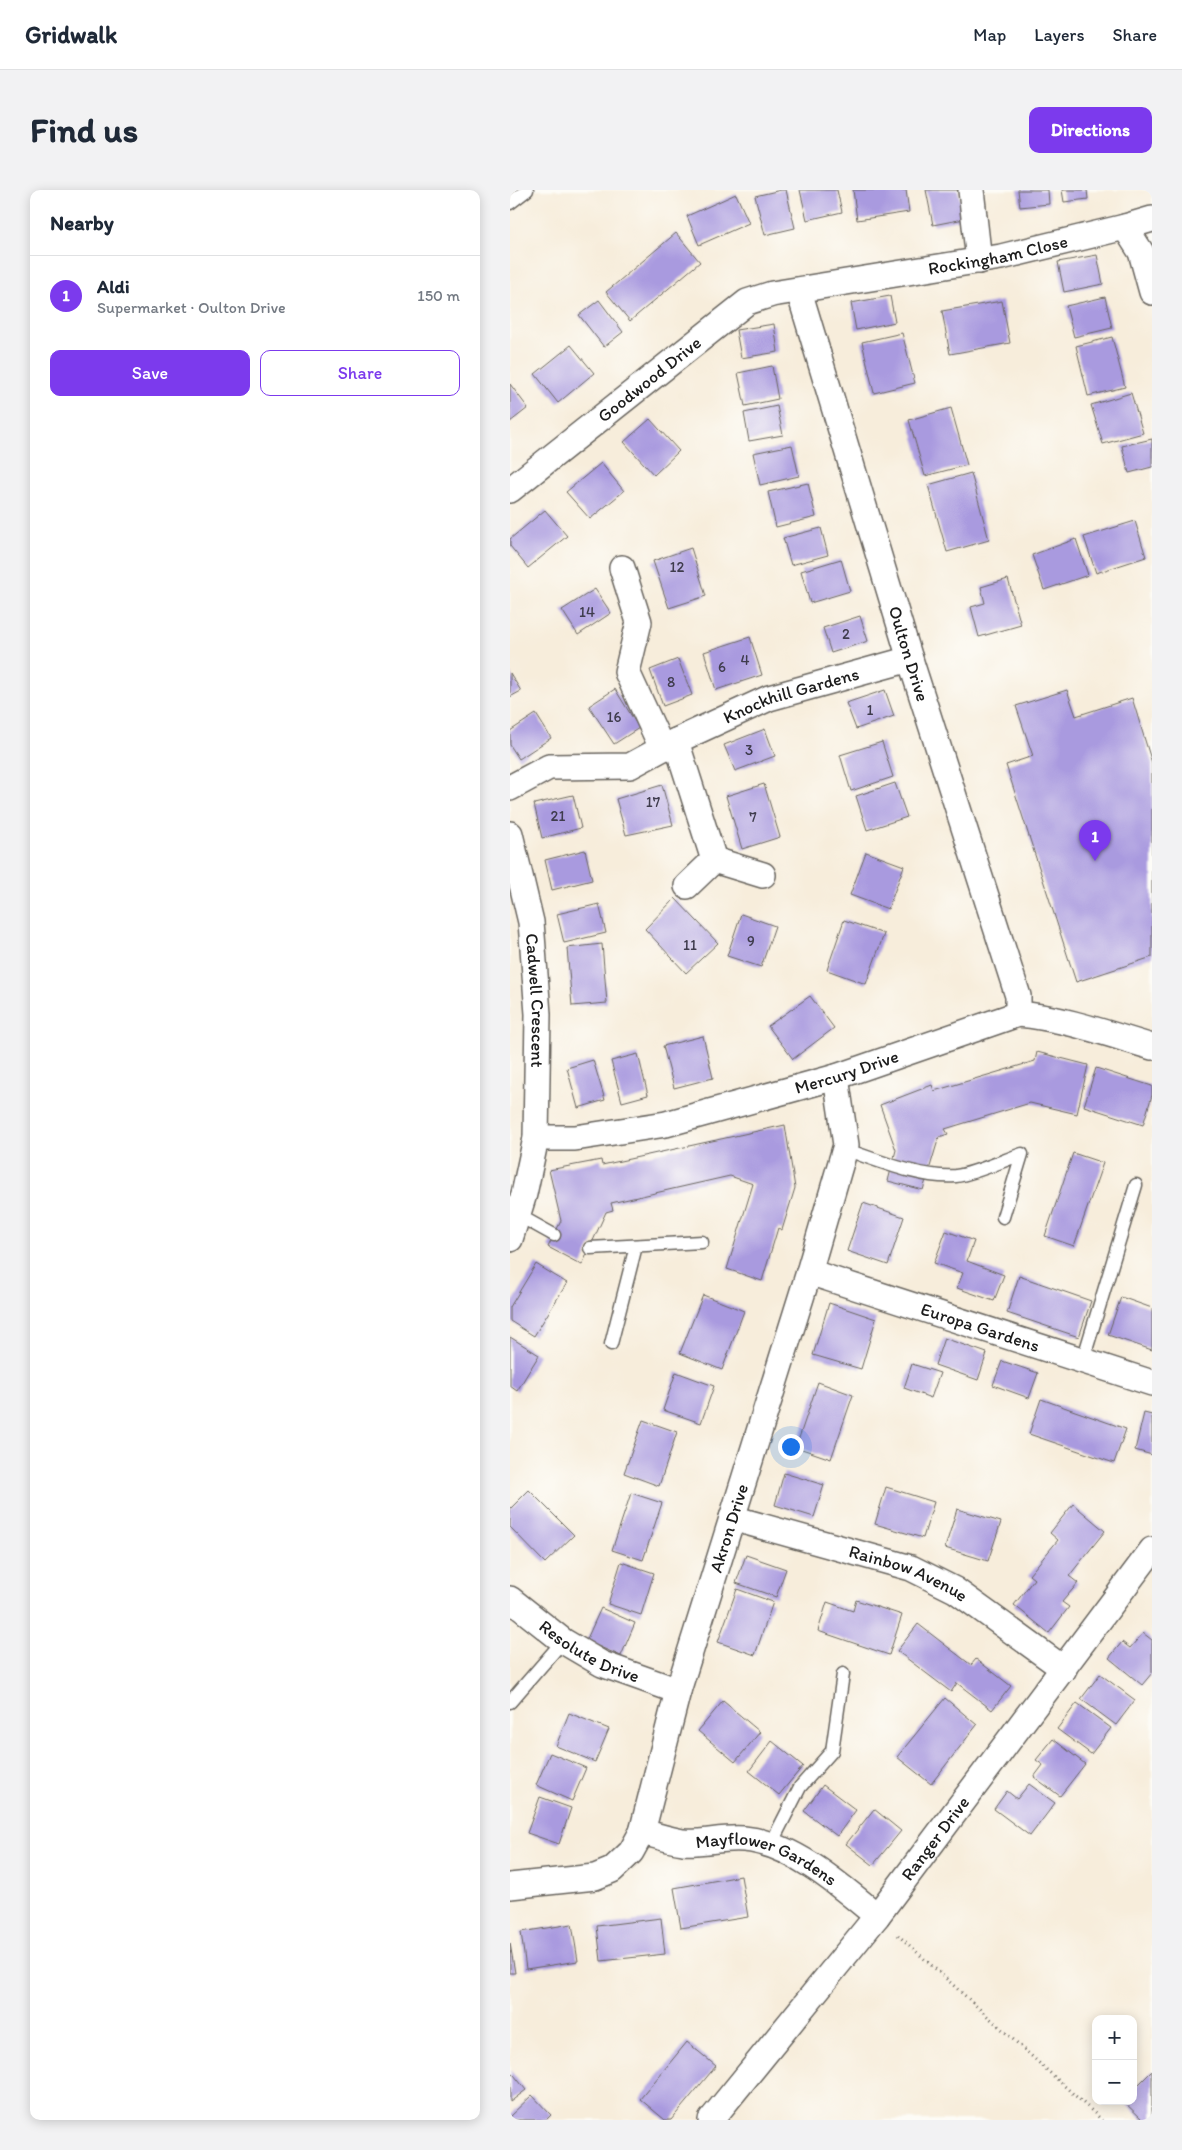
<!DOCTYPE html>
<html lang="en">
<head>
<meta charset="utf-8">
<style>
  :root { --surface:#fff; --page:#f2f2f3; --text:#1f2937; --muted:#747a83; --line:#e0e1e3; --accent:#7c3aed }
  body { margin:0; font-family:Itim,sans-serif; background:var(--page); color:var(--text) }
  .controls { position:absolute; right:15px; bottom:15px; display:grid; overflow:hidden; border-radius:10px; box-shadow:0 2px 12px #0003 }
  .controls button { width:45px; height:45px; display:grid; place-items:center; padding:0; border:0; border-bottom:1px solid var(--line); background:var(--surface); color:var(--text); font:25px sans-serif }
  .you { position:absolute; left:280px; top:1256px; width:18px; height:18px; margin:-12px; border:4px solid #fff; border-radius:50%; background:#1a73e8; box-shadow:0 0 0 8px #1a73e833 }
  .badge { display:grid; place-items:center; width:32px; height:32px; border-radius:50%; background:var(--accent); color:#fff; font-size:16px; font-weight:700 }
  .pin { position:absolute; translate:-50% -41px; filter:drop-shadow(0 1px 2px #0008) }
  .pin::after { content:''; position:absolute; top:26px; width:18px; height:15px; background:inherit; clip-path:polygon(0 0,100% 0,50% 100%) }
  .list { margin:0; padding:0; list-style:none }
  h2 { display:flex; justify-content:space-between; align-items:center; height:65px; margin:0; padding:0 20px; font-size:21px }
  h2 small { font-size:16px; font-weight:400; color:var(--muted) }
  .list li { display:grid; grid-template-columns:32px 1fr auto; gap:15px; align-items:center; box-sizing:border-box; height:80px; padding:0 20px; border-top:1px solid var(--line) }
  .list b { display:block; font-size:19px; white-space:nowrap }
  .list p { margin:0; font-size:16px; white-space:nowrap; color:var(--muted) }
  .list em { font-size:16px; font-style:normal; color:var(--muted) }
  .actions { display:flex; gap:10px; padding:15px 20px }
  .actions a { flex:1; padding:11px 0; border:1px solid var(--accent); border-radius:10px; text-align:center; font-size:18px; color:var(--accent) }
  .actions .main { background:var(--accent); color:#fff }
  .map { position:relative; flex:none; width:642px; height:1930px; overflow:hidden; border-radius:10px }
  header { display:flex; align-items:center; gap:30px; box-sizing:border-box; height:70px; padding:0 25px; background:var(--surface); border-bottom:1px solid var(--line) }
  header strong { font-size:24px }
  nav { display:flex; gap:28px; margin-inline-start:auto; font-size:18px }
  .intro { display:flex; align-items:center; justify-content:space-between; box-sizing:border-box; height:120px; padding:0 30px }
  h1 { margin:0; font-size:35px }
  .button { padding:12px 22px; border-radius:10px; background:var(--accent); color:#fff; font-size:18px; font-weight:700 }
  main { display:flex; gap:30px; padding:0 30px }
  aside { flex:1; background:var(--surface); border-radius:10px; box-shadow:0 2px 12px #0003 }
  .map>svg:first-child { display:block }
  .building { fill:#a99adf }
  .lines { fill:none; stroke-linecap:round; stroke-linejoin:round }
  .lane-casing { stroke:#69655f; stroke-width:15 }
  .street-casing { stroke:#69655f; stroke-width:28 }
  .path { stroke:#69655f; stroke-width:3; stroke-dasharray:1 4; stroke-linecap:butt }
  .lane { stroke:#fff; stroke-width:12 }
  .street { stroke:#fff; stroke-width:25 }
  .labels { text-anchor:middle; dominant-baseline:central; stroke-width:4; stroke-linejoin:round; paint-order:stroke }
  .number-label { font-size:15px; fill:#3f3c4d }
  .street-label { font-size:18px; fill:#1c1c1c; stroke:#fdfcf7 }
</style>
</head>
<body>
<header>
<strong>Gridwalk</strong>
<nav><a>Map</a><a>Layers</a><a>Share</a></nav>
</header>
<div class="intro"><h1>Find us</h1><a class="button">Directions</a></div>
<main>
<aside>
<h2>Nearby<small></small></h2>
<ul class="list">
<li><span class="badge">1</span><div><b>Aldi</b><p>Supermarket · Oulton Drive</p></div><em>150 m</em></li>
</ul>
<div class="actions"><a class="main">Save</a><a>Share</a></div>
</aside>
<div class="map">
<svg width="642" height="1930" viewBox="0 0 642 1930">
  <rect width="100%" height="100%" fill="#fdfcf7"/>
  <filter id="ink" filterUnits="userSpaceOnUse"><feTurbulence type="fractalNoise" baseFrequency=".02" numOctaves="2"/><feDisplacementMap in="SourceGraphic" scale="10" xChannelSelector="R" yChannelSelector="G"/><feConvolveMatrix kernelMatrix="1 2 1 2 8 2 1 2 1" color-interpolation-filters="sRGB"/></filter>
  <filter id="wash" filterUnits="userSpaceOnUse"><feTurbulence type="fractalNoise" baseFrequency=".0096" numOctaves="4" result="noise"/><feDisplacementMap in="SourceGraphic" scale="20" xChannelSelector="R" yChannelSelector="G"/><feGaussianBlur stdDeviation="1.12" result="paint"/><feColorMatrix in="noise" values="0 0 0 0 0 0 0 0 0 0 0 0 0 0 0 0 0 1.4 0 .05"/><feComposite in="paint" operator="in"/></filter>
  <g filter="url(#wash)">
    <rect width="100%" height="100%" fill="#f7eddb"/>
    <g id="blocks">
      <path class="building" d="M271 0H276L285 38 255 45 245 6Z
        M290 0H327L332 22 297 30Z
        M343 0H396L399 22 347 30Z
        M416 0H448L454 29 423 35Z
        M508 0H538L539 14 510 17Z
        M552 0H577L578 9 554 12Z
        M226 4 239 33 189 55 177 26Z
        M166 43 190 72 120 131 96 102Z
        M587 65 593 94 554 102 548 72Z
        M380 106 385 132 346 140 341 113Z
        M595 107 602 138 564 147 556 116Z
        M89 110 113 142 94 157 69 125Z
        M492 111 500 153 440 164 432 121Z
        M264 134 268 162 231 168 226 140Z
        M392 143 405 193 364 203 352 152Z
        M602 147 615 197 578 206 566 156Z
        M61 155 84 183 48 213 25 184Z
        M262 176 268 209 235 216 228 183Z
        M0 194 18 218 0 232Z
        M621 203 633 243 593 254 581 215Z
        M267 216 273 245 239 251 234 223Z
        M441 218 457 275 415 286 399 230Z
        M140 229 169 261 144 285 114 252Z
        M642 249V277L619 283 612 256Z
        M282 255 289 286 250 295 243 263Z
        M91 273 114 301 80 329 56 302Z
        M461 283 479 350 437 362 418 295Z
        M298 293 306 327 266 337 258 302Z
        M35 320 57 346 18 378 0 356V349Z
        M625 331 636 367 586 383 574 347Z
        M311 338 318 365 281 375 273 348Z
        M566 349 578 385 534 400 522 365Z
        M181 358 196 406 159 418 143 371Z
        M331 369 340 401 300 413 291 381Z
        M498 389 511 435 469 447 461 417 475 413 471 397Z
        M85 399 101 423 68 445 52 420Z
        M350 426 358 451 321 463 313 438Z
        M240 447 252 485 206 500 194 462Z
        M168 469 182 505 153 516 140 480Z
        M0 483 11 501 0 507Z
        M105 499 129 538 104 554 79 516Z
        M375 500 384 526 346 539 336 513Z
        M557 500 566 526 622 508 642 573V767L566 792 496 575 523 566 506 516Z
        M26 524 41 548 9 569 0 555V541Z
        M255 539 265 566 225 581 214 555Z
        M372 552 383 587 341 601 330 565Z
        M385 593 397 627 357 640 346 606Z
        M254 594 270 647 232 659 216 606Z
        M152 595 163 635 116 645 106 609Z
        M63 605 71 638 32 648 24 614Z
        M75 660 82 690 42 700 35 670Z
        M356 662 394 676 378 719 340 705Z
        M165 708 208 753 176 783 135 739Z
        M89 714 96 743 54 753 47 724Z
        M231 724 265 736 251 777 217 766Z
        M334 730 374 744 356 794 317 780Z
        M92 754 97 813 62 816 57 758Z
        M300 806 324 838 283 869 258 836Z
        M193 846 203 888 164 898 153 856Z
        M527 862 578 875 567 924 520 913 435 939 438 944 429 947 413 1000 378 991 386 960 370 915 422 895 424 901 525 871Z
        M128 864 138 905 112 912 101 871Z
        M83 870 95 910 68 918 57 878Z
        M586 878 642 896V905L633 935 574 916Z
        M275 935 285 998 272 1040 268 1038 252 1091 217 1079 243 994 220 986 101 1013 103 1020 96 1022 72 1075 38 1057 51 1031 39 980 91 970 92 975Z
        M563 963 593 973 564 1056 535 1046Z
        M353 1013 394 1027 378 1075 337 1061Z
        M436 1041 464 1051 457 1071 494 1085 484 1111 447 1098 453 1083 424 1073Z
        M26 1074 57 1093 24 1146 0 1131V1117Z
        M509 1086 581 1111 569 1147 497 1123Z
        M193 1105 234 1121 212 1180 170 1163Z
        M611 1107 642 1118V1160L598 1145Z
        M319 1113 366 1129 351 1179 303 1165Z
        M0 1147 29 1165 7 1201 0 1196Z
        M434 1148 477 1163 468 1190 425 1175Z
        M492 1171 528 1183 519 1208 483 1195Z
        M402 1174 430 1183 421 1208 394 1198Z
        M166 1182 204 1196 191 1233 153 1220Z
        M308 1192 343 1205 321 1269 286 1257Z
        M531 1209 616 1239 604 1273 519 1244Z
        M634 1223 642 1225V1265L625 1260Z
        M133 1230 167 1242 149 1296 114 1283Z
        M274 1283 314 1295 304 1327 265 1315Z
        M376 1297 424 1312 413 1348 365 1334Z
        M19 1300 64 1345 35 1373 0 1337V1319Z
        M121 1303 152 1313 133 1370 102 1360Z
        M563 1314 595 1341 559 1386 568 1393 552 1412 559 1417 539 1443 504 1415 524 1389 519 1385 548 1350 540 1343Z
        M447 1319 491 1332 478 1371 435 1358Z
        M236 1365 276 1379 266 1407 226 1393Z
        M111 1372 144 1383 131 1425 98 1414Z
        M227 1399 263 1412 245 1465 208 1452Z
        M346 1410 392 1425 379 1465 308 1441 317 1412 343 1421Z
        M91 1418 125 1433 111 1466 76 1451Z
        M408 1434 461 1475 466 1469 501 1496 482 1520 447 1493 441 1502 387 1461Z
        M633 1443 642 1450V1483L632 1495 599 1468 612 1452 620 1458Z
        M590 1484 625 1510 606 1535 571 1509Z
        M435 1508 467 1535 421 1594 387 1567Z
        M213 1511 250 1542 225 1572 188 1541Z
        M567 1513 601 1538 581 1564 547 1539Z
        M59 1523 99 1539 85 1572 46 1556Z
        M543 1549 575 1574 550 1606 524 1587 533 1575 526 1570Z
        M262 1551 293 1576 269 1605 239 1581Z
        M40 1563 76 1578 62 1611 26 1595Z
        M519 1594 545 1613 520 1646 484 1619 497 1601 507 1609Z
        M313 1595 346 1620 327 1646 294 1621Z
        M30 1607 61 1618 49 1654 17 1643Z
        M364 1619 391 1641 363 1675 336 1654Z
        M231 1686 238 1727 171 1738 164 1698Z
        M151 1728 155 1764 91 1771 87 1736Z
        M62 1734 68 1771 16 1779 11 1742Z
        M0 1753 5 1783H0Z
        M177 1852 206 1876 161 1930H155L130 1909Z
        M0 1880 16 1900 0 1912Z
        M642 1881V1930H633L613 1911H623V1900Z
        M22 1905 41 1925 36 1930H0V1926Z"/>
    </g>
  </g>
  <g filter="url(#ink)">
    <use href="#blocks" fill-opacity="0" stroke="#69655f" stroke-width="1"/>
    <g class="lines">
      <g class="lane-casing">
        <path id="lane" d="M0 13 17 0
          M334 959C367 970 411 989 446 986 464 984 494 970 512 964L493 1027
          M8 1025 44 1045
          M80 1058 192 1052
          M101 1154 126 1056
          M573 1170 626 995
          M0 1512 53 1451
          M260 1656 290 1597 322 1561 333 1484"/>
      </g>
      <g class="street-casing">
        <g id="street">
          <path d="M461 0 469 71"/>
          <path d="M615 37 642 29"/>
          <path id="s1" d="M289 101 400 469 508 806V824"/>
          <path id="s2" d="M0 300 237 112 262 104 491 67 615 37 631 62 642 102"/>
          <path d="M112 378 129 432 117 482 152 558"/>
          <path d="M166 551 204 670 253 685"/>
          <path id="s3" d="M0 598 39 577 120 576 166 551 259 508 400 469"/>
          <path id="s4" d="M0 644 21 732 28 824 26 948 14 1004 0 1049"/>
          <path d="M177 696 204 670"/>
          <path id="s5" d="M26 948H65L156 934 326 887 508 824C554 828 598 844 642 857"/>
          <path id="s6" d="M299 1082 642 1193"/>
          <path id="s7" d="M222 1328 401 1378 445 1400 554 1479"/>
          <path id="s8" d="M0 1409 53 1451 92 1474 168 1501"/>
          <path id="s9" d="M132 1642C145 1645 159 1650 173 1652 191 1654 213 1647 234 1649 282 1653 331 1696 367 1726"/>
          <path id="s10" d="M0 1696 85 1687 102 1680 121 1662 132 1642 168 1501 299 1082 336 955 326 887"/>
          <path id="s11" d="M201 1930 367 1726 642 1360"/>
        </g>
      </g>
      <path class="path" d="M388 1745 592 1930"/>
      <use href="#lane" class="lane"/>
      <use href="#street" class="street"/>
    </g>
  </g>
  <g class="labels">
    <g class="number-label">
      <text x="167" y="377">12</text>
      <text x="77" y="422">14</text>
      <text x="336" y="444">2</text>
      <text x="235" y="470">4</text>
      <text x="212" y="477">6</text>
      <text x="161" y="492">8</text>
      <text x="360" y="520">1</text>
      <text x="104" y="527">16</text>
      <text x="239" y="560">3</text>
      <text x="143" y="612">17</text>
      <text x="48" y="626">21</text>
      <text x="243" y="627">7</text>
      <text x="241" y="751">9</text>
      <text x="180" y="755">11</text>
    </g>
    <g class="street-label">
      <text stroke="none"><textPath href="#s2" startOffset="558">Rockingham Close</textPath></text>
      <text stroke="none"><textPath href="#s2" startOffset="178">Goodwood Drive</textPath></text>
      <text stroke="none"><textPath href="#s1" startOffset="379">Oulton Drive</textPath></text>
      <text stroke="none"><textPath href="#s3" startOffset="302">Knockhill Gardens</textPath></text>
      <text stroke="none"><textPath href="#s4" startOffset="169">Cadwell Crescent</textPath></text>
      <text stroke="none"><textPath href="#s5" startOffset="319">Mercury Drive</textPath></text>
      <text stroke="none"><textPath href="#s6" startOffset="180">Europa Gardens</textPath></text>
      <text stroke="none"><textPath href="#s10" startOffset="469">Akron Drive</textPath></text>
      <text stroke="none"><textPath href="#s7" startOffset="185">Rainbow Avenue</textPath></text>
      <text stroke="none"><textPath href="#s8" startOffset="96">Resolute Drive</textPath></text>
      <text stroke="none"><textPath href="#s11" startOffset="360">Ranger Drive</textPath></text>
      <text stroke="none"><textPath href="#s9" startOffset="130">Mayflower Gardens</textPath></text>
    </g>
  </g>
</svg>
<div class="controls">
<button>+</button>
<button>−</button>
</div>
<div class="you"></div>
<div class="pin badge" style="left:585px;top:671px">1</div>
</div>
</main>
</body>
</html>
